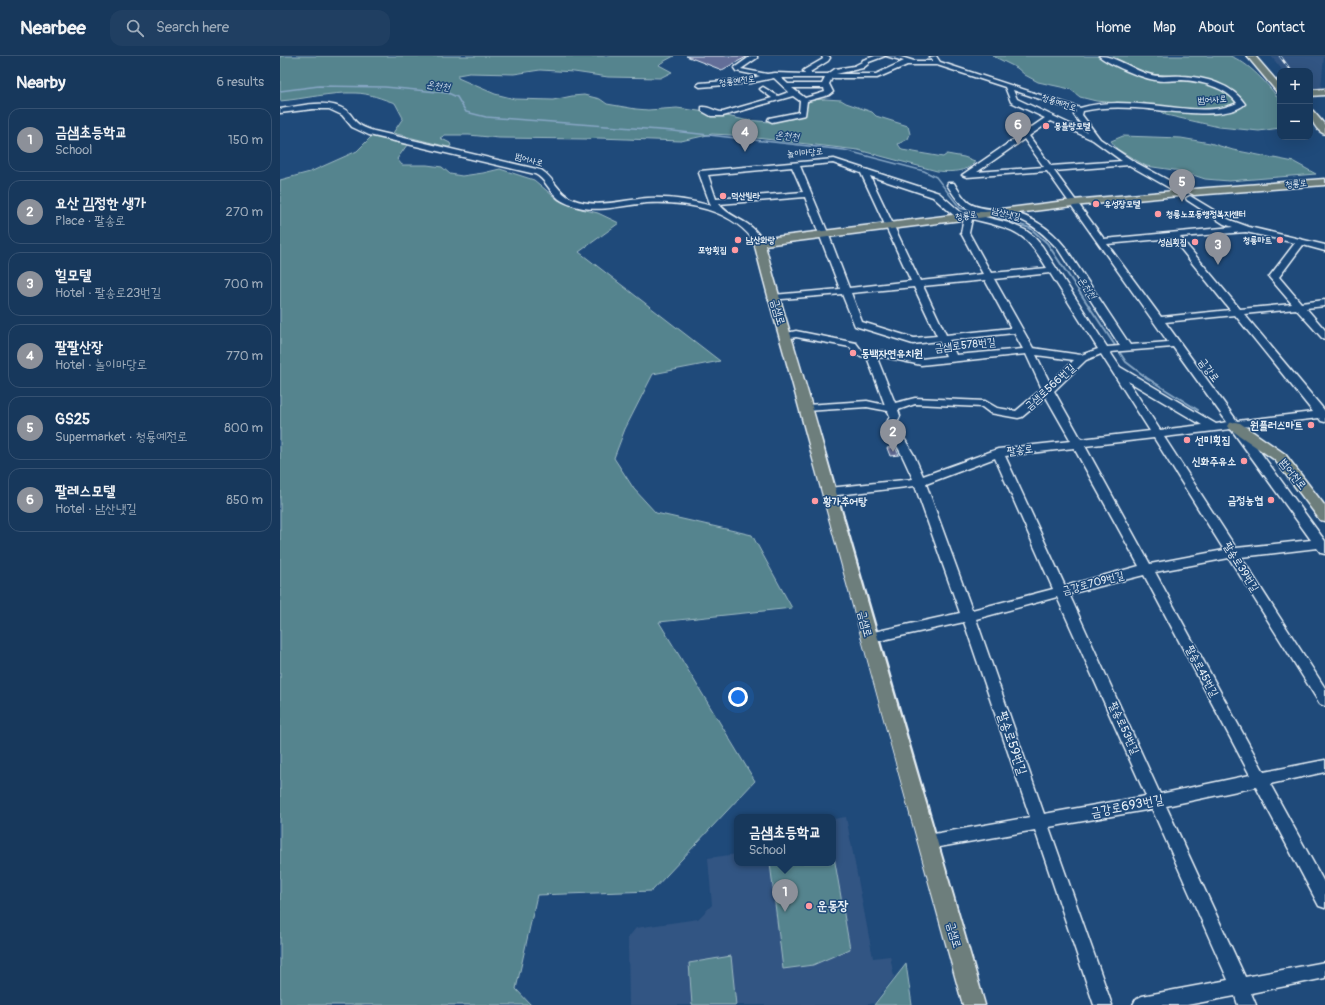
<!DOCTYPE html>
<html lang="en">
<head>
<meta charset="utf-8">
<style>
  :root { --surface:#17385c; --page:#203f62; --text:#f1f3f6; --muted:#9eacbb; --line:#365272; --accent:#8c9099 }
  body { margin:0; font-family:Pangolin,"Poor Story",sans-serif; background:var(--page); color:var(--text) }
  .controls { position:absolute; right:12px; top:12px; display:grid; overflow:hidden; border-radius:8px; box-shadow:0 4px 16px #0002 }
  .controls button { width:36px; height:36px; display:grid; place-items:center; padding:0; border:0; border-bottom:1px solid var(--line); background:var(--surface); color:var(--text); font:20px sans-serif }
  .you { position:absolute; left:458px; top:641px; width:14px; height:14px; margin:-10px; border:3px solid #fff; border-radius:50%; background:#1a73e8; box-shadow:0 0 0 6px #1a73e833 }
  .badge { display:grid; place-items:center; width:26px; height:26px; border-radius:50%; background:var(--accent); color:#fff; font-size:13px; font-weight:700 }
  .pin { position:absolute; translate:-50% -33px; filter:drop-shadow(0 1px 2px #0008) }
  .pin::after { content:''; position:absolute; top:21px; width:14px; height:12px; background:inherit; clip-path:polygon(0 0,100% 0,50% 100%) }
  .popup { position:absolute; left:454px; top:758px; width:102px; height:52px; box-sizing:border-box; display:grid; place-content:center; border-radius:8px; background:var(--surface); filter:drop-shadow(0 1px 3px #0005); font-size:13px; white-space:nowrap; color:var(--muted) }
  .popup b { font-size:15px; color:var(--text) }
  .popup::after { content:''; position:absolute; left:50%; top:100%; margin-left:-8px; border:8px solid transparent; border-top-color:var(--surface) }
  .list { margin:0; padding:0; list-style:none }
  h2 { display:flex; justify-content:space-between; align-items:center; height:52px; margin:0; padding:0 16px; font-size:17px }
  h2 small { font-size:13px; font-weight:400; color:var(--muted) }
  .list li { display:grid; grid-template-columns:26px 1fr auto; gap:12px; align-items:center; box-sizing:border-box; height:64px; margin:0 8px 8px; padding:0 8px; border:1px solid var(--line); border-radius:12px }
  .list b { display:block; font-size:15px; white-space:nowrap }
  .list p { margin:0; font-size:13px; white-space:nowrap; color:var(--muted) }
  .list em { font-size:13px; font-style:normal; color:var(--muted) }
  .icon { flex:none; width:22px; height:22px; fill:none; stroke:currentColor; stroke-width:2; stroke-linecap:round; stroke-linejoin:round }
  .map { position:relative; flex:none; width:1045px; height:949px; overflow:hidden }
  header { display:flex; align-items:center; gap:24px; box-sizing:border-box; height:56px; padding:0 20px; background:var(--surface); border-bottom:1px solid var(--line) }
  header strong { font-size:19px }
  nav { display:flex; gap:22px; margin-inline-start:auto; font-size:14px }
  .search { width:280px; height:36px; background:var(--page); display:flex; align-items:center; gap:10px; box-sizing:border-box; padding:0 14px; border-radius:12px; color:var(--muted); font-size:15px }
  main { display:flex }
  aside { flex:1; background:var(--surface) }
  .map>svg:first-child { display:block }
  .built { fill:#335583 }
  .green { fill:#54848e; stroke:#9ebac3 }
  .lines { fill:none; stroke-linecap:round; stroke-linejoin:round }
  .stream-far1 { stroke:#88a7c5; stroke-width:1.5 }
  .stream { stroke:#88a7c5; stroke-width:2 }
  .building { fill:#636e98; stroke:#e8f1f8 }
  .minor-casing { stroke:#e8f1f8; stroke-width:3 }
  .major-casing { stroke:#e8f1f8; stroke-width:3 }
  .minor { fill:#1f4a7a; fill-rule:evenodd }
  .major { fill:#6d7e7c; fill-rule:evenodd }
  .rail-casing { stroke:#e8f1f8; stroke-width:2.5 }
  .rail { stroke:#1f4a7a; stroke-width:1.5; stroke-dasharray:4.5; stroke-linecap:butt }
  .poi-dot { fill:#ff9aa2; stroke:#1f4a7a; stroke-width:1.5 }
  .labels { text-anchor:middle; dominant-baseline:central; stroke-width:3; stroke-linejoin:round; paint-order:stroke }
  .far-street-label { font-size:9px; fill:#e8f1f8; stroke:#1f4a7a }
  .far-poi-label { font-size:9px; font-weight:bold; fill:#e8f1f8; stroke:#1f4a7a; text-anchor:start }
  .far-water-label { font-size:10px; font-style:italic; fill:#d0deeb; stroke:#1f4a7a }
  .street-label { font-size:11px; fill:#e8f1f8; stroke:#1f4a7a }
  .poi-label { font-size:11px; font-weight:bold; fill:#e8f1f8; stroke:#1f4a7a; text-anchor:start }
  .near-street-label { font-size:13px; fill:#e8f1f8; stroke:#1f4a7a }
  .near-poi-label { font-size:13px; font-weight:bold; fill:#e8f1f8; stroke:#1f4a7a; text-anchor:start }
</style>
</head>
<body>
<header>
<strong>Nearbee</strong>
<div class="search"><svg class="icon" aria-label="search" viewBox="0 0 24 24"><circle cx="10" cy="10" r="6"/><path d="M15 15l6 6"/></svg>Search here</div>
<nav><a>Home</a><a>Map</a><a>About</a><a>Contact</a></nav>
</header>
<main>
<aside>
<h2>Nearby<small>6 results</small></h2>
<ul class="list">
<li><span class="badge">1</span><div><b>금샘초등학교</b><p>School</p></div><em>150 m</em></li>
<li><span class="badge">2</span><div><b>요산 김정한 생가</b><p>Place · 팔송로</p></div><em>270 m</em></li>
<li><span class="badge">3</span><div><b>힐모텔</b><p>Hotel · 팔송로23번길</p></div><em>700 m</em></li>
<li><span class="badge">4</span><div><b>팔팔산장</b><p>Hotel · 놀이마당로</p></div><em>770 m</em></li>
<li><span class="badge">5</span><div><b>GS25</b><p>Supermarket · 청룡예전로</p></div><em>800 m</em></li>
<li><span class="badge">6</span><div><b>팔레스모텔</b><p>Hotel · 남산냇길</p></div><em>850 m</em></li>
</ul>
</aside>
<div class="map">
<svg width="1045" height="949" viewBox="0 0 1045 949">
  <rect width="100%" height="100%" fill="#1f4a7a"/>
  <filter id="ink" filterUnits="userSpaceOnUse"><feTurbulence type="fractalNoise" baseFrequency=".025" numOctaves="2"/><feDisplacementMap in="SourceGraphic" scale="8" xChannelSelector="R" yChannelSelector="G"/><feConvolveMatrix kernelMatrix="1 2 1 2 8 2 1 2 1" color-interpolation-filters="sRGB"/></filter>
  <g filter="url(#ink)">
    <path class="built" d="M991 0H1044L1041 32 1030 33V15H1003Z
      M566 761 593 902 610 900 614 921 594 947 584 949H349L348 882 356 872 418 863 432 849 428 802 457 798V807H553V763Z"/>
    <path class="green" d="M0 0H394L381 7 379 9 392 16 380 22 328 21 294 16 260 14 234 18 189 17 178 19V22L215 38 235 43 273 44 292 40 304 39 320 43 327 48 356 53 368 54 397 52 433 57 465 64 491 66 522 58 527 51V47L532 44 545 43 561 44 566 47 592 56 596 60 628 70 630 78 628 83 618 88 622 94 663 101 667 98 684 101 695 105C689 117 669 116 657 115L578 94 451 79 432 78 401 85 318 82 306 83 219 82 189 79H165L160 82 170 87 171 90 168 91 113 77 123 62 115 47C102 43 89 37 75 37 50 36 25 43 0 45Z
      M713 0H950C968 6 989 29 1000 45V72L979 75 939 71 886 59 871 50 816 45 800 41 790 33 758 26 745 19 737 12Z
      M92 80 127 89 117 103 122 109H147L162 111 170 118 182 120 203 117 220 113 254 124 278 144 297 152 318 157 339 167 299 196 440 305 373 318 345 373 334 402 354 433 376 457 472 479 512 552 379 566 475 725 372 835 257 839 236 933 251 949H0V124L30 116 77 95Z
      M843 80 901 82 930 87 953 94 1014 106 1036 118 949 125 925 123 901 115 866 110 837 93 831 85Z
      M553 795 570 893 533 909 503 913 490 807H553Z
      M451 900 456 949H412L409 907Z
      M626 908 632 949H594Z"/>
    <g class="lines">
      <path class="stream-far1" d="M0 35 39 30 105 31 168 37 177 41 186 56 206 61 393 75 564 94 644 115 656 121 680 152 696 156"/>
      <path class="stream" d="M712 160 750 172 767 187 846 306 867 322 918 354"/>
    </g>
    <path class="building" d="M406 0H468L442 14Z
      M615 391 619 399 610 400 607 392Z"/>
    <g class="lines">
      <g class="minor-casing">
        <path id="minor" d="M471 0H477V2L461 13 487 18 495 17 525 18 523 15 524 14 543 3 542 0H549L550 2 548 5 530 16 532 18H548L555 13 574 10 582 6 583 4 595 0H605L589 6 588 8 583 12 556 18H596L624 5 606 0H618L634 5H653L650 1 656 0 660 6 800 52C824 45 847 47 871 49 898 51 931 59 957 47 946 31 920 25 902 24 893 24 884 26 875 24 862 22 828 8 819 0 837 0 850 13 868 18 879 22 890 19 902 20 924 21 952 28 965 48 946 66 880 53 855 52 838 51 820 51 803 55L802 59 820 83 853 105 899 130V134H893L849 109 774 115 824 183 953 171 944 168 907 144 906 142 910 140 950 164 969 171 1045 189V195L1023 189 999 221 1021 247 1045 244V250L1026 252 1045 274V283L1042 282 1016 253 964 258 1045 355V366L1041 365 1039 362 962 371 1045 485V498L1041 497 1037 492 961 501 1045 632V650L1040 648 949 502 875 516 984 716 1045 704V716L990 728 1045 828V852L1039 850 976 731 886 750 965 921 1045 906V922L971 937 976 949H958L955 940 907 949H853L856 943 862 940 948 924 872 753 769 771 832 949H814L755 774 648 793 643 791 640 786 643 781 648 779 750 761 684 566 589 587 584 586 582 582 584 578 589 577 680 557 635 430 549 440 545 439 543 436 545 433 549 432 633 423 622 399 606 369 610 360 608 355 587 351 526 355 521 352 526 349 587 345 605 349 587 301 575 299 570 291 516 281 505 283 500 280 502 278 516 275 576 287 582 295 591 296 604 295 641 303 666 300 659 285 633 288 575 270 562 238 490 244 488 242 493 239 560 233 525 141 439 148C451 164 472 163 483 186L479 189 476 188C454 153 405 145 367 147 346 149 324 155 303 152 294 150 282 147 276 140 268 133 265 123 255 118L89 79 72 71 62 59 49 53H33L0 57V53C21 50 48 42 67 55 71 58 73 62 75 65 80 71 88 73 94 75L261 114C274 122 278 137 292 143 316 153 343 144 368 142 390 141 410 144 431 150L419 117 420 115 554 103 659 137 685 160 689 157 729 167 745 174 753 180 762 190 827 291 840 290 778 193C766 180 752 167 736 162 719 156 695 161 682 149 676 143 672 136 667 129L668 127H674C678 134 683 142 689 147 698 153 712 153 723 154 747 158 770 171 785 191L850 289 888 286 767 115 687 121 682 119 765 62 731 46 725 31 657 9H627L597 22H552L549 28 553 36 549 39 527 45 525 59 492 66 488 64 489 62 519 56 520 45 513 40 443 60H431L422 55V51C429 50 435 56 443 56L492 42 481 34 480 33 483 31 498 40 509 36 494 22 470 27 420 31 417 29 420 27 470 23 480 20 456 15 454 12ZM501 22H545L542 28H508ZM512 32H544L545 36 525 42ZM733 34 796 55 794 59 807 76 737 43ZM771 65 813 84 842 105 771 110 749 80ZM744 83 764 111 697 116ZM553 107 581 117 631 225 569 232 548 177 520 110ZM512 111 523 136 436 143 428 119ZM590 120 653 141 678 163 684 162 681 177 703 218 640 225ZM692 163C735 174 743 173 767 212L711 217 689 177ZM966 176 1015 187 989 221 1012 248 960 253 900 181ZM892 182 950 254 881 261 827 188ZM770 217 818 293 801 299 753 292 714 223ZM705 224 731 272 666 279 643 230ZM634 231 657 280 634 282 582 266 571 237ZM955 259 1033 356 957 365 885 266ZM734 277 743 293 676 299 669 284ZM893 291 947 366 936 368 840 311 830 296ZM746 298 762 333 736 355 717 352 705 345 635 342 615 347 597 302 604 301 641 309ZM821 298 870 375 801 383 774 335 806 304ZM756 299 794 304 770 327ZM848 325 922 369 880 374ZM766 341 791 385 718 393 643 420 634 399 616 369 620 360 618 354 635 348 702 351 710 357 738 362 742 361ZM951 373 1031 484 956 492 884 381ZM874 382 944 494 870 508 805 390ZM794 392 859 510 785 530 725 400ZM715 402 773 533 692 554 646 428ZM864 519 970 719 880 738 789 538ZM777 541 866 740 764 758 696 563Z"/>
      </g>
      <g class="major-casing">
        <path id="major" d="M967 0H975L1000 29V37L997 36Z
          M1045 33V39L1030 40V34Z
          M1030 54 1033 55 1045 69V78C1036 75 1030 63 1030 54Z
          M1045 123V129L914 139 909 136 914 133Z
          M894 135 898 136 899 138 898 140 793 150 485 189C501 250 521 311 538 372 592 565 649 757 705 949H683C629 756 576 563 524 370 508 308 489 248 474 186L479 183 793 144Z
          M955 366 960 367 1005 398 1045 450V465L1040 464 995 404 950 373 948 370 950 367Z"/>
      </g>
      <use href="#minor" class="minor"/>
      <use href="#major" class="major"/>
      <g class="rail-casing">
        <path id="rail" d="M1000 0 1011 15"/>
      </g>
      <use href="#rail" class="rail"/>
    </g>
  </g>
  <g class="poi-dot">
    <circle cx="766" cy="70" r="4"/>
    <circle cx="443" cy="140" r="4"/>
    <circle cx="816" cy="148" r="4"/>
    <circle cx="878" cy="158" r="4"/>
    <circle cx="458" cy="184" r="4"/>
    <circle cx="1000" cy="184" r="4"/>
    <circle cx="915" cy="186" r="4"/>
    <circle cx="455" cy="194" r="4"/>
    <circle cx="573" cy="297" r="4"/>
    <circle cx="1031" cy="369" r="4"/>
    <circle cx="907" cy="384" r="4"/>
    <circle cx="964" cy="405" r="4"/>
    <circle cx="991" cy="444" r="4"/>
    <circle cx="535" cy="445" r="4"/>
    <circle cx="529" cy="850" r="4"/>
  </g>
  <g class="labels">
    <g class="far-street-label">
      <text transform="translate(457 25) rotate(-7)">청룡예전로</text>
      <text transform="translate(932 44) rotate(-4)">범어사로</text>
      <text transform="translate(779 47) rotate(19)">청룡예전로</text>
      <text transform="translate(525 97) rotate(-5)">놀이마당로</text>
      <text transform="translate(249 104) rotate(16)">범어사로</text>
      <text transform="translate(1016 128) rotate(-5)">청룡로</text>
      <text transform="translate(726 158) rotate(14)">남산냇길</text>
      <text transform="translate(686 160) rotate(-7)">청룡로</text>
    </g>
    <g class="far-poi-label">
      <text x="774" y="70">몽블랑모텔</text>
      <text x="451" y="140">덕산빌라</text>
      <text x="824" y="148">유성장모텔</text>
      <text x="886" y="158">청룡노포동행정복지센터</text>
      <text x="466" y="184">남산화랑</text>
      <text x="992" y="184" text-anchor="end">청룡마트</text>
      <text x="907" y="186" text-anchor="end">성심횟집</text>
      <text x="447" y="194" text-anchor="end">포항횟집</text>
    </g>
    <g class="far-water-label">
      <text transform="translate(158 30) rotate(8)">온천천</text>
      <text transform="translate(507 80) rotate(6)">온천천</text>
      <text transform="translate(807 232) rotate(56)">온천천</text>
    </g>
    <g class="street-label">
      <text transform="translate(498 256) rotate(74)">금샘로</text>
      <text transform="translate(685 289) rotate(-6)">금샘로578번길</text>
      <text transform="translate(929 314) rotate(54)">금강로</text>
      <text transform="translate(770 331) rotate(-42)">금샘로566번길</text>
      <text transform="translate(740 394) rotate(-7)">팔송로</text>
      <text transform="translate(1013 418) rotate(52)">범어천로</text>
      <text transform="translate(961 511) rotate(58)">팔송로39번길</text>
      <text transform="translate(813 527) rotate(-15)">금강로709번길</text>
      <text transform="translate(585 568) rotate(75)">금샘로</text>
      <text transform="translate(922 615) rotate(62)">팔송로45번길</text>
      <text transform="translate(844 672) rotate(65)">팔송로53번길</text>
      <text transform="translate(674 879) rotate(74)">금샘로</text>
    </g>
    <g class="poi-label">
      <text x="581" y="297">동백자연유치원</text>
      <text x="1023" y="369" text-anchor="end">원플러스마트</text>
      <text x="915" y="384">선미횟집</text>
      <text x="956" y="405" text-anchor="end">신화주유소</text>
      <text x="983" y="444" text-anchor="end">금정농협</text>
      <text x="543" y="445">황가추어탕</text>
    </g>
    <g class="near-street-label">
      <text transform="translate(732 687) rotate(71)">팔송로59번길</text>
      <text transform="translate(847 750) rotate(-11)">금강로693번길</text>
    </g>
    <g class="near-poi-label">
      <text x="537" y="850">운동장</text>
    </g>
  </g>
</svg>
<div class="controls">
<button>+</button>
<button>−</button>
</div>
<div class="you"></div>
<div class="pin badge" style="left:505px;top:856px">1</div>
<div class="popup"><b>금샘초등학교</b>School</div>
<div class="pin badge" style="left:613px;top:396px">2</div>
<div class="pin badge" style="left:938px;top:209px">3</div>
<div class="pin badge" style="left:465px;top:96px">4</div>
<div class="pin badge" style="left:902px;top:146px">5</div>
<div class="pin badge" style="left:738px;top:89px">6</div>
</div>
</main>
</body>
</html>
